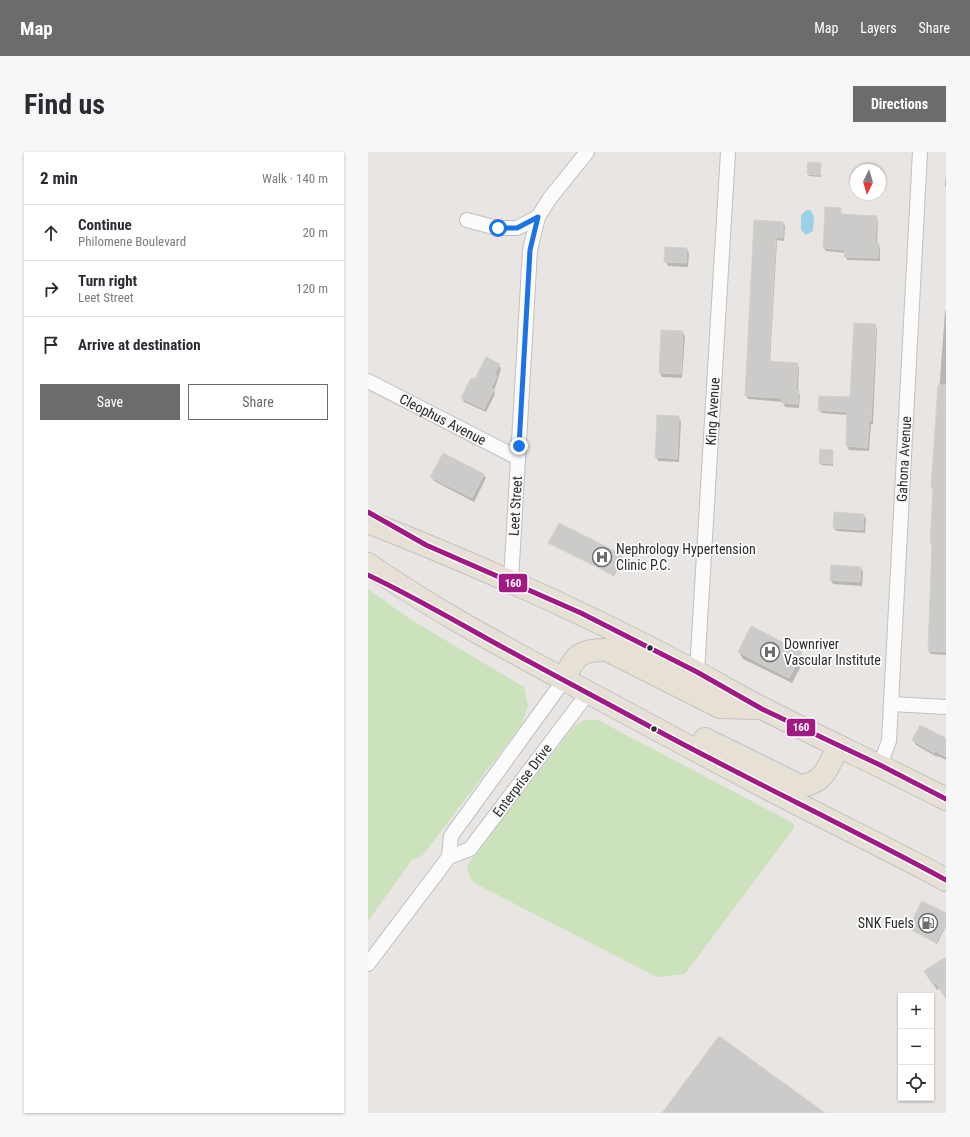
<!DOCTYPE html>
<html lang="en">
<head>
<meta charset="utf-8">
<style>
  :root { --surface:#fff; --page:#f7f7f7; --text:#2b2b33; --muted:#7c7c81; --line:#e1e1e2; --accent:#6d6c6b }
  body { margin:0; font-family:"Roboto Condensed",sans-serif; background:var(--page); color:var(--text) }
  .controls { position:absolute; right:12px; bottom:12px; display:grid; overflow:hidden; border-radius:0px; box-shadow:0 1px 3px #0004 }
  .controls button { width:36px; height:36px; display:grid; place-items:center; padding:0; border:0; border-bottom:1px solid var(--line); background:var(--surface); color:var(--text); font:20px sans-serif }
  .compass { position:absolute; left:482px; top:12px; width:36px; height:36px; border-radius:50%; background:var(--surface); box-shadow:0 1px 3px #0004; rotate:185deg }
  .stop { position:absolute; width:12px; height:12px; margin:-9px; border:3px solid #1a73e8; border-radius:50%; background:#fff }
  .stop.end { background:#1a73e8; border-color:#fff; box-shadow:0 1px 4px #0008 }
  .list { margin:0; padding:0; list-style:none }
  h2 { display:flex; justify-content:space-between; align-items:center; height:52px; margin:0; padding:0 16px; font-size:17px }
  h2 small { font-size:13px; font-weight:400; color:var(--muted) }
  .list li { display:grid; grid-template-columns:26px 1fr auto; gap:12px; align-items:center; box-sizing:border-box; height:56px; padding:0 16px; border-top:1px solid var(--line) }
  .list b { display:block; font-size:15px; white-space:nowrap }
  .list p { margin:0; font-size:13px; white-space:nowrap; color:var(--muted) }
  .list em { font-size:13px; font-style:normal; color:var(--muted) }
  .actions { display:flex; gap:8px; padding:12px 16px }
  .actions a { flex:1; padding:9px 0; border:1px solid var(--accent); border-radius:0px; text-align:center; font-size:14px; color:var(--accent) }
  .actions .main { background:var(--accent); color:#fff }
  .icon { flex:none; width:22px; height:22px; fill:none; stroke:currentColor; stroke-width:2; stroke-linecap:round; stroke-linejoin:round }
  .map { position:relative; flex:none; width:578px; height:961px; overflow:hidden; border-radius:0px }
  header { display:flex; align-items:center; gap:24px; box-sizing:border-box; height:56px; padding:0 20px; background:var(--accent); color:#fff }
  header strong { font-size:19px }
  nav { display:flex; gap:22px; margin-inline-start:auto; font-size:14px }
  .intro { display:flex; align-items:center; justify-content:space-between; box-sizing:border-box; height:96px; padding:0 24px }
  h1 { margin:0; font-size:28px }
  .button { padding:10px 18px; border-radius:0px; background:var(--accent); color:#fff; font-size:14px; font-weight:700 }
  main { display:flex; gap:24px; padding:0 24px }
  aside { flex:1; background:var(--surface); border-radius:0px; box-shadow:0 1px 3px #0004 }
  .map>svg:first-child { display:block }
  .green { fill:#cce2bd }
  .water { fill:#9ad1e5 }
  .shadow { fill:#0003 }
  .building { fill:#cdcbc9; stroke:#d3d1ce }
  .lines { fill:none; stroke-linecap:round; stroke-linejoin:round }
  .minor-casing { stroke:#c1c0c0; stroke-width:16 }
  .trunk-casing { stroke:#c5c3c2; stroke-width:24 }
  .minor { stroke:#fcfbfb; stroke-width:14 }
  .trunk { stroke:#e6e0d5; stroke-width:22 }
  .bus-1-casing { stroke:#fff; stroke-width:8 }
  .bus-1 { stroke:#a31984; stroke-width:5 }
  .route { stroke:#1a73e8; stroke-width:5 }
  .bus-dot { fill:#2b2b2b; stroke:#fff; stroke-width:1.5 }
  .labels { text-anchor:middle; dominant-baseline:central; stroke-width:3.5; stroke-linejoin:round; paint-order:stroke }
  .street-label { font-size:14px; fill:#2b2b2b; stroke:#fff }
  .poi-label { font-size:14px; fill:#2b2b2b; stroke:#fff; text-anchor:start }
  .line-badge { stroke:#fff; stroke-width:1.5 }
  .badge-label { font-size:11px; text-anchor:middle; font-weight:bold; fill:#fff }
</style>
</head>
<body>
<header>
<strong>Map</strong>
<nav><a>Map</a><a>Layers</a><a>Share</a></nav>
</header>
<div class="intro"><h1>Find us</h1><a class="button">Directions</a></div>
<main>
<aside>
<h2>2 min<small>Walk · 140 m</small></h2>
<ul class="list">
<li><svg class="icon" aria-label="ahead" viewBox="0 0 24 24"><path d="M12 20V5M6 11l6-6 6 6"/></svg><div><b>Continue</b><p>Philomene Boulevard</p></div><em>20 m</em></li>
<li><svg class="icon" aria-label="right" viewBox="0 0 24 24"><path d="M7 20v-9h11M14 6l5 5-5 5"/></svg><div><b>Turn right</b><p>Leet Street</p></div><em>120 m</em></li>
<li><svg class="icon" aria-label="arrive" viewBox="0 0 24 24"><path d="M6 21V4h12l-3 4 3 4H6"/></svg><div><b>Arrive at destination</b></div></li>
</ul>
<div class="actions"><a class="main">Save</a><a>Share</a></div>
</aside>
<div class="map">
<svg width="578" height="961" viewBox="0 0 578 961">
  <rect width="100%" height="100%" fill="#e8e5e2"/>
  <path class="green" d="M0 437 42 467 156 535 160 554 154 572 55 703 44 708 0 769Z
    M216 568H230L425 671 426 676 317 822 289 825 106 731 101 723 99 713 206 574Z"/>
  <path class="water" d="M439 58H442L446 64 445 79 438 83 433 78V63Z"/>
  <path class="shadow" d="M453 12V25L441 24 440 22Z
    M578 19V35L577 34Z
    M472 57 474 63 508 65 510 68 509 92 512 95V109L479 108 478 101 458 99 456 96Z
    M387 69 415 71 417 74 416 89 409 88 402 210 429 212 431 215 430 239 432 243 431 256 417 255 415 250 380 247 378 244Z
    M319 97 321 101 320 115 300 114 298 110Z
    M577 159H578V503L563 502 561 499 565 394 563 390 566 339 564 336Z
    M507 173 509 177 505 272H503L501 299 481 298 479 294 480 263 454 261 451 258 483 247Z
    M314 180 317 184 314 226 294 225 292 221Z
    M131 213 133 217 126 239 127 242 118 260 96 250 94 246 107 229Z
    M310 265 313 269 311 310 290 309 288 305Z
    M452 299H465V314L453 313Z
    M115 322 118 326 106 350 66 329 64 325Z
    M496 363 498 367 497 381 468 379 466 375Z
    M182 391 254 404 255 406 246 424Z
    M464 414 493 416 495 420 494 434 465 432 463 428Z
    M371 500 433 501 437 507 424 531 375 507Z
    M578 587V608L570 604 569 605 548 593 545 588Z
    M578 762V774L569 792 541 776Z
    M578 806V845L572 836 569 838 561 825Z"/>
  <path class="building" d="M440 10 453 11 452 23 439 22Z
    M457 55 473 56 472 62 509 64 507 91H511L510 106 476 105 477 98 455 96Z
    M386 68 415 70V86L408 85 401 209 430 211 428 238H431L430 252 414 251V246L377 244Z
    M297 95 319 96 318 111 296 110Z
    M486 171 508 172 503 269H501L499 296 478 294 479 260 450 258 451 244 482 245Z
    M293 178 315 179 313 222 291 221Z
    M118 205 132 212 126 222 129 224 123 236 126 237 116 257 93 246 103 226 107 227Z
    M570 233H578V500L560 499 564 391H562L565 336H563Z
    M289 263 311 264 309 307 287 305Z
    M452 297 465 298 464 312 451 311Z
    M75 301 116 322 104 346 62 325Z
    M466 360 496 362 495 378 465 376Z
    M191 371 255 403 245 423 180 391Z
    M463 413 493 415 492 430 462 428Z
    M383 474 434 500 421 526 370 500Z
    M552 573 578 586V605L567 599 566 601 544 588Z
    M554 749 578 761V771L568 791 540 776Z
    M578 805V847L568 831 565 833 556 819Z
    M351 884 457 961H294Z"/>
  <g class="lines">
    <g class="minor-casing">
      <g id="minor">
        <path d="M99 68 129 76H149L170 65 182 46 219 0"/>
        <path id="s1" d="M0 229 150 306"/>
        <path id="s2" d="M143 429 162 98 170 65"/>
        <path id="s3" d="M329 520 360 0"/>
        <path d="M523 552 578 555"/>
        <path id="s4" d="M512 613 521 589 552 0"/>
        <path d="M81 705 83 684 196 528"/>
        <path id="s5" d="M0 812 81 705 102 697 220 541"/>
      </g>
    </g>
    <g class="trunk-casing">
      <path id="trunk" d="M0 370C112 414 222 463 328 520 351 532 373 546 396 557 456 588 518 616 578 647
        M0 412C63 456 130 492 197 528 274 569 350 611 428 651 478 677 529 701 578 728
        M196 528C206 504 212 497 239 498L352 555 390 556
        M337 587 432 634C457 631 460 615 470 594"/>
    </g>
    <use href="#minor" class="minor"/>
    <use href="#trunk" class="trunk"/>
    <g class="bus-1-casing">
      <path id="bus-1" d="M0 360 58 393 213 461 329 520 394 557 512 613 578 647
        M0 423C40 442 77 463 116 485 174 517 233 548 292 580 387 631 484 677 578 728"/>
    </g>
    <use href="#bus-1" class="bus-1"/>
  </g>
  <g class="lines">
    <path class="route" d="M130 76H149L170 65 162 98 151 294"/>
  </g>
  <defs>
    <g id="hospital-ring" transform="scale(1)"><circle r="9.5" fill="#fff" stroke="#6d6c6b" stroke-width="1.5"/><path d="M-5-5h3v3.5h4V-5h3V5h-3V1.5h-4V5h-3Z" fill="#6d6c6b"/></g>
    <g id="fuel-ring" transform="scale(1)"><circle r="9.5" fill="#fff" stroke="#6d6c6b" stroke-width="1.5"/><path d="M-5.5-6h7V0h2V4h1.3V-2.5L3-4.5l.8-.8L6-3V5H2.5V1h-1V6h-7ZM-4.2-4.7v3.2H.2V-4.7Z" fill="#6d6c6b"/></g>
  </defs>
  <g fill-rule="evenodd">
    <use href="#hospital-ring" x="234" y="405"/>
    <use href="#hospital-ring" x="402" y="500"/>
    <use href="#fuel-ring" x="560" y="771"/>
  </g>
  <g class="bus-dot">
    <circle cx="282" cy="496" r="3.5"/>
    <circle cx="286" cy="577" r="3.5"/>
  </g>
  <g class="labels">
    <g class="street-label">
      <text stroke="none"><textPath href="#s3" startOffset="261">King Avenue</textPath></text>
      <text stroke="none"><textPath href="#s1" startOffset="84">Cleophus Avenue</textPath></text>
      <text stroke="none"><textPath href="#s4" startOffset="308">Gahona Avenue</textPath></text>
      <text stroke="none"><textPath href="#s2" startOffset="75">Leet Street</textPath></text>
      <text stroke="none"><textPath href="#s5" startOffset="243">Enterprise Drive</textPath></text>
    </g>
    <g class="poi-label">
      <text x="248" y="397">Nephrology Hypertension<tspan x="248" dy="16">Clinic P.C.</tspan></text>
      <text x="416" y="492">Downriver<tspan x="416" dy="16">Vascular Institute</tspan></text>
      <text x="546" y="771" text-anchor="end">SNK Fuels</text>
    </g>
  </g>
  <g class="line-badge">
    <rect x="130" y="421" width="30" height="20" rx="4" fill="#a31984"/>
    <rect x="418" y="566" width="30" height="19" rx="4" fill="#a31984"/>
  </g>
  <g class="badge-label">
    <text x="145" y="435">160</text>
    <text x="433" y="579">160</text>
  </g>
</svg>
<div class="controls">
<button>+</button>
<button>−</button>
<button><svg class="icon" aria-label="locate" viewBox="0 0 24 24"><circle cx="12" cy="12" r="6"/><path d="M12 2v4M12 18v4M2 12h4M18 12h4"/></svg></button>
</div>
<svg class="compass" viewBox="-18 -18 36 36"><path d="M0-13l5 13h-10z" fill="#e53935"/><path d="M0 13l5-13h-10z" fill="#7c7c81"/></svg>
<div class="stop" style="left:130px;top:76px"></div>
<div class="stop end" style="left:151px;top:294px"></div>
</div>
</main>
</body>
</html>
